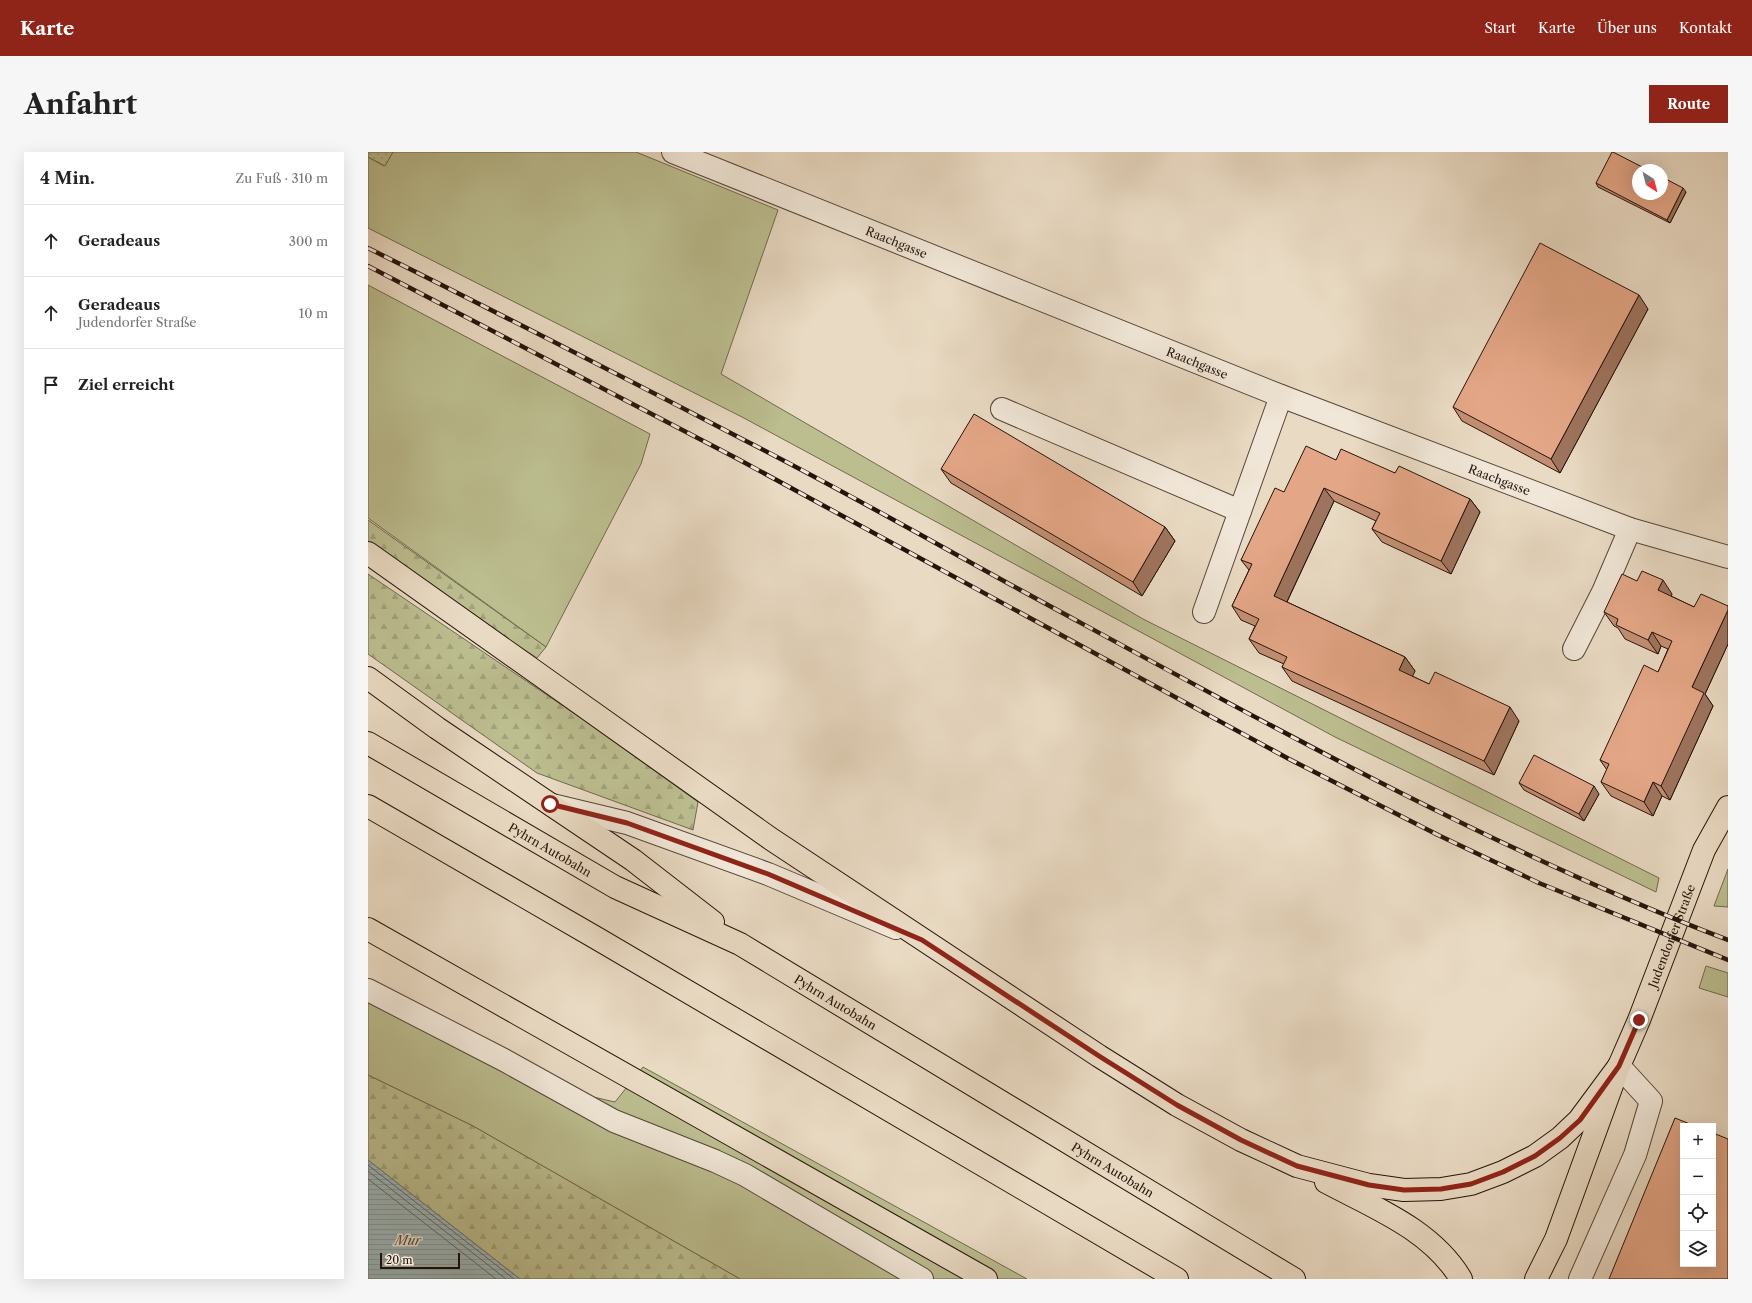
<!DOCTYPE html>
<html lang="de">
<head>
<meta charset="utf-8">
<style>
  :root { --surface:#fff; --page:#f6f6f6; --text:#222; --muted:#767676; --line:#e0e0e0; --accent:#8f2418 }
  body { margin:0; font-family:"Libre Caslon Text",serif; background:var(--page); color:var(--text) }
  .controls { position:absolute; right:12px; bottom:12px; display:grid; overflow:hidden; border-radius:0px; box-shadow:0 4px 16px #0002 }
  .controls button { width:36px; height:36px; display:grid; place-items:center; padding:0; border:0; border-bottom:1px solid var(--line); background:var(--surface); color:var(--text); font:20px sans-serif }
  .compass { position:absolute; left:1264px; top:12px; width:36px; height:36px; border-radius:50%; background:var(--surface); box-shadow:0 4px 16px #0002; rotate:144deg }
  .scale { position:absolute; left:12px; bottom:10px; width:80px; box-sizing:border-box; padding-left:4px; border:2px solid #26140b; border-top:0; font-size:11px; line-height:14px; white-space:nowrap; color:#26140b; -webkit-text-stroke:3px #f1e7d8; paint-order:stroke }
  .stop { position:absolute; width:12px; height:12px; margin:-9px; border:3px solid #8f2418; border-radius:50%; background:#fff }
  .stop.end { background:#8f2418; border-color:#fff; box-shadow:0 1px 4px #0008 }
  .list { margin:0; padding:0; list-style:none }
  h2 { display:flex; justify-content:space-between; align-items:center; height:52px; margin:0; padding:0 16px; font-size:17px }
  h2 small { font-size:13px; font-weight:400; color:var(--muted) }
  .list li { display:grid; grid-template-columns:26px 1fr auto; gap:12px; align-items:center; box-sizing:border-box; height:72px; padding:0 16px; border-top:1px solid var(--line) }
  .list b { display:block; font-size:15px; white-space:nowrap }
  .list p { margin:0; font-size:13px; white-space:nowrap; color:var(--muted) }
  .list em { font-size:13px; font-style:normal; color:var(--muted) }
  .icon { flex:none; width:22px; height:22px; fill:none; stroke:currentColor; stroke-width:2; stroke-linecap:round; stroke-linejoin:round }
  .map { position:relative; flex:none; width:1360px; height:1127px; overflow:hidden; border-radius:0px }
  header { display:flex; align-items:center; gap:24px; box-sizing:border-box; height:56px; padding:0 20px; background:var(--accent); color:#fff }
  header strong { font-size:19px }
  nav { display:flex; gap:22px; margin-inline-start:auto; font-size:14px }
  .intro { display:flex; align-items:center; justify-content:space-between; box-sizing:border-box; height:96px; padding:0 24px }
  h1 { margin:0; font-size:28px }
  .button { padding:10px 18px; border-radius:0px; background:var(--accent); color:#fff; font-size:14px; font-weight:700 }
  main { display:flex; gap:24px; padding:0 24px }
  aside { flex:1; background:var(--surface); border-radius:0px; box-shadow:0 4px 16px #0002 }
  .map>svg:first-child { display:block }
  .green { fill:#bcbe90; stroke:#71694e }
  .forest { fill:url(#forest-firs); stroke:#71694e }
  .park { fill:url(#park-dots); stroke:#71694e }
  .water { fill:url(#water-rules); stroke:#6c7676 }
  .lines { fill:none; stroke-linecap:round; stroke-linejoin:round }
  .shore { stroke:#606664; stroke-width:1 }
  .minor-casing { stroke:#574639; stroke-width:24 }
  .major-casing { stroke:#26140b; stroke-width:24 }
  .highway-casing { stroke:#26140b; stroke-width:24 }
  .minor { stroke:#f1e7d8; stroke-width:22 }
  .major { stroke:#e9dac3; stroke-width:22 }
  .highway { stroke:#e9dac3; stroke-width:22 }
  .rail-casing { stroke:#26140b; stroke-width:4.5 }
  .rail { stroke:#f1e7d8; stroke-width:3; stroke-dasharray:9; stroke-linecap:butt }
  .wall { fill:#c38f73; stroke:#26140b }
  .shaded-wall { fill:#9f745e; stroke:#26140b }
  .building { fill:#e3a686; stroke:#26140b }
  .route { stroke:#8f2418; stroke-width:5 }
  .labels { text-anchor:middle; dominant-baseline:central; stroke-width:3; stroke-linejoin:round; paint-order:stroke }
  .street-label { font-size:12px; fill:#26140b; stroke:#f1e7d8 }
  .water-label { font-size:13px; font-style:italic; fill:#4f4d49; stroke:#f1e7d8 }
</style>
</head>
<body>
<header>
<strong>Karte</strong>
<nav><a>Start</a><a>Karte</a><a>Über uns</a><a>Kontakt</a></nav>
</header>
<div class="intro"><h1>Anfahrt</h1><a class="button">Route</a></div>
<main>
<aside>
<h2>4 Min.<small>Zu Fuß · 310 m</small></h2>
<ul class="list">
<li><svg class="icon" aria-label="ahead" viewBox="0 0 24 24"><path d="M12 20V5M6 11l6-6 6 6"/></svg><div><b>Geradeaus</b></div><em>300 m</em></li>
<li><svg class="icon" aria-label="ahead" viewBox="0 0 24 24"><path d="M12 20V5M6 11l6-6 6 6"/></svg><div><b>Geradeaus</b><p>Judendorfer Straße</p></div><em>10 m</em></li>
<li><svg class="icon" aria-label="arrive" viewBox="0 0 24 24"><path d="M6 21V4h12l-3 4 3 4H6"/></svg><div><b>Ziel erreicht</b></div></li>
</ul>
</aside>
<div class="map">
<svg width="1360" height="1127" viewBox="0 0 1360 1127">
  <defs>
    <pattern id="forest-firs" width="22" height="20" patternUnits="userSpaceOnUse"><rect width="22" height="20" fill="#bcbe90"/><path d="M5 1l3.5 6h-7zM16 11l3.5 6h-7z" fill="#a1a27b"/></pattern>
    <pattern id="park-dots" width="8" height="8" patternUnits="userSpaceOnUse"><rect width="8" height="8" fill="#bcbe90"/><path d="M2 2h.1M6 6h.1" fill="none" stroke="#a1a27b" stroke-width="1.8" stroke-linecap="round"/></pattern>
    <pattern id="water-rules" width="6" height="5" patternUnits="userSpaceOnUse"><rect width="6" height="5" fill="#9bb8bd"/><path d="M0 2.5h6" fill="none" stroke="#859da1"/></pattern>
  </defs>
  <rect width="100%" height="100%" fill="#e9dac3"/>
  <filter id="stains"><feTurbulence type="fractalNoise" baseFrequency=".005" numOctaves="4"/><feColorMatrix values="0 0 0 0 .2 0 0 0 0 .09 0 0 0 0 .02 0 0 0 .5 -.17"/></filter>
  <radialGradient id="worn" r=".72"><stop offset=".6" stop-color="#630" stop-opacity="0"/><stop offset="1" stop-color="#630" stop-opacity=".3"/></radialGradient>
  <path class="green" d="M25 0H268L410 58 353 222 775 467 1291 726 1288 740 967 585 374 265 0 76V5L16 14Z
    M0 133 282 282 273 312 178 495 0 366Z
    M1360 717V755L1346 754Z
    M1338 814 1360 821V845L1331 836Z
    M0 841 147 927 247 950 275 915 659 1127H372L105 974 0 923Z"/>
  <path class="forest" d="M0 368 178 495 169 506 0 393Z
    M0 422 213 566 330 650 325 678 169 621 0 502Z
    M0 923 105 974 372 1127H152L0 1008Z"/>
  <path class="park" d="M0 0H25L17 14 0 5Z"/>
  <path class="water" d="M0 1008 139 1117 152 1127H0Z"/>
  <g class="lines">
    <path class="shore" d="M0 1013 146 1127
      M0 1019 138 1127
      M0 1027 128 1127"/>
    <g class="minor-casing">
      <g id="minor">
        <path id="s1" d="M305 0 913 244 1262 377 1360 405"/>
        <path d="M634 257 872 359"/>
        <path d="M836 460 913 244"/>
        <path d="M1206 497 1235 440 1262 377"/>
        <path d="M184 653 259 671 400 722 528 776"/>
        <path d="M0 838 136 908 246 969 347 1009 377 1023 554 1127"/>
        <path d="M1212 1127 1267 1003 1283 949 1251 914"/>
      </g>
    </g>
    <g class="major-casing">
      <g id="major">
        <path d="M0 401 403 687 731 904 809 953 873 988 929 1014 1001 1033 1036 1038 1073 1037 1103 1032 1135 1020 1167 1004 1192 986 1211 968 1251 914"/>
        <path d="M0 777 618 1127"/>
        <path d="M958 1030C1007 1056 1064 1078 1093 1127"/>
        <path id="s2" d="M1168 1127 1188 1087 1251 914 1271 868 1336 698 1360 655"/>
      </g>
    </g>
    <g class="highway-casing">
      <g id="highway">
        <path d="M0 526 69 576 265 708 345 770"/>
        <path id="s3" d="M0 591 247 735 372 792 926 1127"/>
        <path d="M0 654 230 787 809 1127"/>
      </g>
    </g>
    <use href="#minor" class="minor"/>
    <use href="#major" class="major"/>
    <use href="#highway" class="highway"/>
    <g class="rail-casing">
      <path id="rail" d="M0 96C126 159 251 223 376 288 467 334 556 385 645 434 879 561 1111 692 1360 788
        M0 114 368 306 921 607 1070 683 1171 731 1360 808"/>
    </g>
    <use href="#rail" class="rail"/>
  </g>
  <path class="wall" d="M1228 31 1318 40 1302 71 1230 35Z
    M1280 157 1192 321 1094 269 1085 255Z
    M968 308 1027 321 1102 347 1112 360 1083 422 1014 390 1004 377 1008 369 966 349 919 450 1037 505 1047 519 1044 524 1061 532 1151 569 1126 623 924 529 914 515 916 512 891 501 881 487 887 474 873 468 864 454 881 418 873 408 916 340Z
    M573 317 797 375 807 389 774 444 583 331Z
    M1269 429 1304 442 1303 444 1326 455 1360 454V492L1337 542 1345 554 1302 648 1294 644 1285 664 1243 644 1233 630 1239 618 1232 608 1290 520 1300 497 1293 494 1290 502 1257 487 1250 476 1246 474 1236 460Z
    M1151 631 1231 642 1216 669 1156 638Z"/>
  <path class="shaded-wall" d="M1315 36 1318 40 1302 71 1299 68Z
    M1271 143 1280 157 1192 321 1183 307Z
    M956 336 966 349 915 458 906 444Z
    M1102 347 1112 360 1083 422 1073 409Z
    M797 375 807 389 774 444 765 430Z
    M1295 428 1304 442 1300 452 1290 438Z
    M1360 458V492L1337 542 1345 554 1302 648 1293 634 1324 535Z
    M1284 480 1293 494 1290 502 1280 488Z
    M1037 505 1047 519 1041 532 1031 518Z
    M1142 555 1151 569 1126 623 1116 609Z
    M1285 630 1294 644 1285 664 1276 650Z
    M1226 634 1231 642 1216 669 1211 662Z"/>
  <path class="building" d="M1244 0H1245L1280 18H1270V42H1294V25L1315 36 1299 68 1228 31Z
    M1172 91 1271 143 1183 307 1085 255Z
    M606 262 797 375 765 430 573 317Z
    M938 294 968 308 973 297 1027 321 1031 314 1102 347 1073 409 1004 377 1012 361 956 336 906 444 1037 505 1031 518 1061 532 1067 520 1142 555 1116 609 914 515 919 505 881 487 891 467 864 454 884 412 873 408 907 336 916 340Z
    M1274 419 1295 428 1290 438 1326 455 1333 442 1360 454V458L1324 535 1336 541 1293 634 1285 630 1276 650 1233 630 1241 612 1232 608 1276 513 1290 520 1304 489 1284 480 1280 488 1248 473 1250 467 1236 460 1254 422 1269 429Z
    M1166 603 1226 634 1211 662 1151 631Z
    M1307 966 1327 974H1315V1112H1345V981L1360 987V1127H1241Z"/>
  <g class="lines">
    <path class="route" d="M182 652 259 671 400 722 554 788 731 904 809 953 873 988 929 1014 1001 1033 1036 1038 1073 1037 1103 1032 1135 1020 1167 1004 1192 986 1212 968 1251 914 1271 868"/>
  </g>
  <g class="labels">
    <g class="street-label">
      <text stroke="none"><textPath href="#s1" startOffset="241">Raachgasse</textPath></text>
      <text stroke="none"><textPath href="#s1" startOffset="565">Raachgasse</textPath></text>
      <text stroke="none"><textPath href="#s1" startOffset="889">Raachgasse</textPath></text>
      <text stroke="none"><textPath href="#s3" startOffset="211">Pyhrn Autobahn</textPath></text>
      <text stroke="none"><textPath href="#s2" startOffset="369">Judendorfer Straße</textPath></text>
      <text stroke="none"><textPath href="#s3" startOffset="535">Pyhrn Autobahn</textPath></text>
      <text stroke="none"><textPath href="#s3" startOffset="859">Pyhrn Autobahn</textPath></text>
    </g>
    <g class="water-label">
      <text x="40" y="1088">Mur</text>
    </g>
  </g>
  <rect width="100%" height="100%" filter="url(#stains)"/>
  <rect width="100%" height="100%" fill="url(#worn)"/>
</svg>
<div class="controls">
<button>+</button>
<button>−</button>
<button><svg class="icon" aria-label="locate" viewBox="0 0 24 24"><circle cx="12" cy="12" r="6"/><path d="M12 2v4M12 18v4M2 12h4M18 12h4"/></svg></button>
<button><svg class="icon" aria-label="layers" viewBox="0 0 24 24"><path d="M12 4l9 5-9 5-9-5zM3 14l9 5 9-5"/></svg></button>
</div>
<svg class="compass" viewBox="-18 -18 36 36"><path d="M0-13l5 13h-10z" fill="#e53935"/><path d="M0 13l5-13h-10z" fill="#767676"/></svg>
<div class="scale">20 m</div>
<div class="stop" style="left:182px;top:652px"></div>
<div class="stop end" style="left:1271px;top:868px"></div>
</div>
</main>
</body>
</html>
